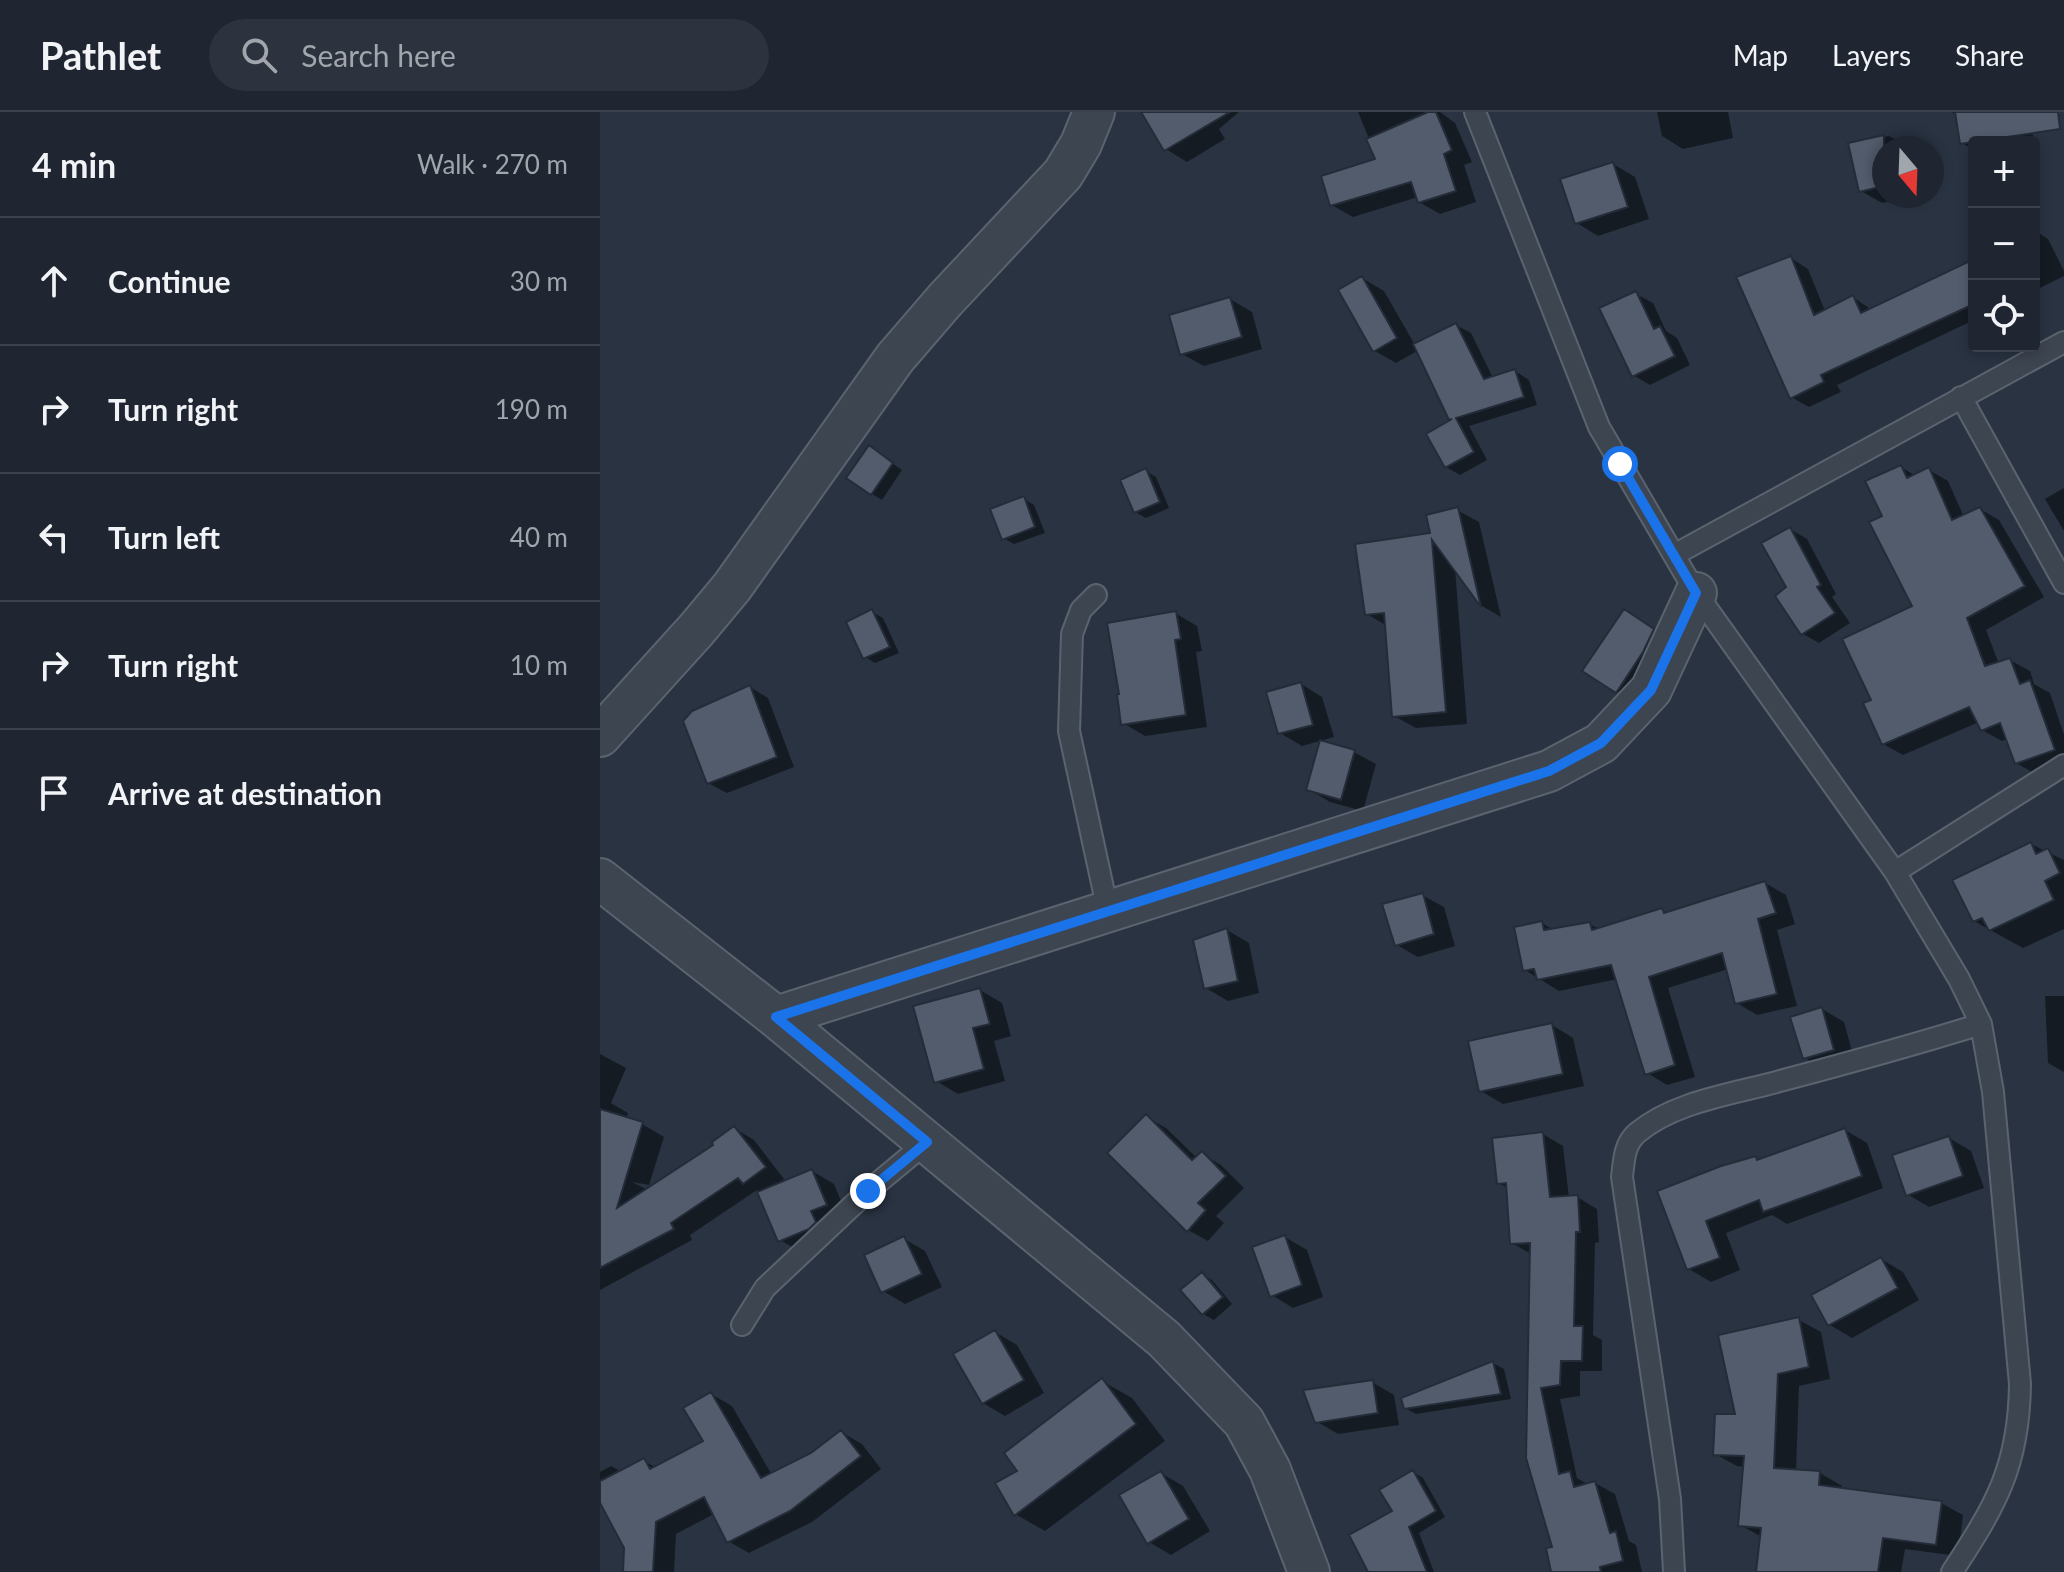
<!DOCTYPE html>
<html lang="en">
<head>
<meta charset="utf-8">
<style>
  :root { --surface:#1f2632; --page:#2c323e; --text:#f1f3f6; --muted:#a1a5ac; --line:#3c434d }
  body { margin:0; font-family:Lato,sans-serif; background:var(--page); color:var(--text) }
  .controls { position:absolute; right:24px; top:24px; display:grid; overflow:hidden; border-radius:8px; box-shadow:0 4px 12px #0003 }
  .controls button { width:72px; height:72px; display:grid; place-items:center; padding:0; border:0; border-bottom:2px solid var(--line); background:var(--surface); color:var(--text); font:40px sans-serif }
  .compass { position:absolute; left:1272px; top:24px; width:72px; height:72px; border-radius:50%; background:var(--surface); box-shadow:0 4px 12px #0003; rotate:161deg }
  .stop { position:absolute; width:24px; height:24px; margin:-18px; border:6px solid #1a73e8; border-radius:50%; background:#fff }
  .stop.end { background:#1a73e8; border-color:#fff; box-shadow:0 2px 8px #0008 }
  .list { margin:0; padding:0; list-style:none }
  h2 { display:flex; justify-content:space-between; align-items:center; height:104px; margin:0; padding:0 32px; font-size:34px }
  h2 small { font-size:26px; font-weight:400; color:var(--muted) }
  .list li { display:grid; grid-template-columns:52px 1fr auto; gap:24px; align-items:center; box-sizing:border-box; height:128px; padding:0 32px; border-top:2px solid var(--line) }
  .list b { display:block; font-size:30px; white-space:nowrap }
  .list em { font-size:26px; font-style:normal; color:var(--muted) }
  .icon { flex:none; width:44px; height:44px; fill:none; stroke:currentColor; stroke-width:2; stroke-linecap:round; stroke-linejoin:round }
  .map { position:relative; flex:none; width:1464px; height:1460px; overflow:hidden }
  header { display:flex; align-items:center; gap:48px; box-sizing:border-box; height:112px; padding:0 40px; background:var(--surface); border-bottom:2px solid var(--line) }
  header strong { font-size:38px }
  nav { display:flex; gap:44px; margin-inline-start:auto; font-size:28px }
  .search { width:560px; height:72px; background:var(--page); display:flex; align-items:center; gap:20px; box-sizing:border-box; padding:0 28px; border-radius:44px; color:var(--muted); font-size:30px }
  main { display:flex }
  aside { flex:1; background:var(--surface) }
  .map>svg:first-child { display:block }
  .shadow { fill:#0007 }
  .building { fill:#525c6c; stroke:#242c39; stroke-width:2 }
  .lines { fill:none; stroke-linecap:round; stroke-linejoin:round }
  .service-casing { stroke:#5b636f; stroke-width:24 }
  .minor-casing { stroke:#5b636f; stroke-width:44 }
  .service { stroke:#3d4551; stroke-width:20 }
  .minor { stroke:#3d4551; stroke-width:40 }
  .route { stroke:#1a73e8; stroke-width:10 }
</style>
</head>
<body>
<header>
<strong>Pathlet</strong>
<div class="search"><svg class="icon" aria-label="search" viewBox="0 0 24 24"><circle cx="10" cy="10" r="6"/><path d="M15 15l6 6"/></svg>Search here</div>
<nav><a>Map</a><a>Layers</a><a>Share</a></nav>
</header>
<main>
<aside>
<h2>4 min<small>Walk · 270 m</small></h2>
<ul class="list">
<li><svg class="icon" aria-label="ahead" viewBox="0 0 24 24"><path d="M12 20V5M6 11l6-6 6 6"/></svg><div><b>Continue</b></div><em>30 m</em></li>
<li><svg class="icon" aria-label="right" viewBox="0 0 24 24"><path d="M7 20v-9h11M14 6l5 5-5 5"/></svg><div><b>Turn right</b></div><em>190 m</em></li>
<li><svg class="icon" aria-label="left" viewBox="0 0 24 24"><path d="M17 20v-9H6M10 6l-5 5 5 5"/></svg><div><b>Turn left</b></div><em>40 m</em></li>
<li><svg class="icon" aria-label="right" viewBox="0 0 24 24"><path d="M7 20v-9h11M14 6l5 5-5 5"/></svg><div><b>Turn right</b></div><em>10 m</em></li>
<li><svg class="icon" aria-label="arrive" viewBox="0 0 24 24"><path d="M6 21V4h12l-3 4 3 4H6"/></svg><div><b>Arrive at destination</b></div></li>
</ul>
</aside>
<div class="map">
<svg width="1464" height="1460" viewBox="0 0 1464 1460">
  <rect width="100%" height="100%" fill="#293342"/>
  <path class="shadow" d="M543 0H639L619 17 625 27 587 50 566 37Z
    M758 0H840L855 11 872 50 864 53 876 90 840 102 819 90 818 85 753 105 732 93 778 49Z
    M1057 0H1128L1133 26 1083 37 1062 24Z
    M1352 0H1429L1434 30H1374V38L1362 31 1358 4Z
    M1289 24 1310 36H1284V84H1315L1282 91 1261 79 1250 32Z
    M1013 52 1035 65 1049 107 998 124 977 111Z
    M1434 118 1448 127 1464 159V164L1434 179Z
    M1191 146 1208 157 1225 199 1253 185 1272 198 1365 153 1364 151 1374 146V208L1237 273 1241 280 1209 295 1191 285Z
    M762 166 784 179 815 233 856 213 871 221 893 266 915 259 929 268 937 293 869 314 887 348 860 363 846 355 853 309 850 307 819 238 796 251 775 239Z
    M1036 182 1053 191 1066 219 1077 226 1090 253 1050 273 1033 263Z
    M630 187 652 200 662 237 604 254 582 242Z
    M279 342 302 358 282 388 272 382Z
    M1301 355 1316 364 1329 358 1348 369 1364 405 1380 397 1399 408 1444 485 1386 518 1399 552 1410 548 1430 559 1434 572 1450 581 1464 623V652L1436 662 1416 651 1408 627 1402 629 1382 618 1379 610 1303 643 1283 632 1273 589 1315 494 1285 406Z
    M546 359 556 365 569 396 546 406 535 400Z
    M1464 376V419L1445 387Z
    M424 387 434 393 445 421 414 432 403 426Z
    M857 398 879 410 901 505 882 494 855 456 867 612 816 616 794 604 787 514 767 502Z
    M1190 417 1207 427 1236 482 1232 485 1250 511 1219 531 1203 522 1178 484 1188 476Z
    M272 500 283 506 299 541 275 551 265 545Z
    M575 501 597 514 602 539 596 540 607 615 545 624 523 611Z
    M1047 512 1075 531 1038 592 1017 579Z
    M701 572 722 585 734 625 702 634 680 621Z
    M150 575 168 586 194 655 127 681 108 671Z
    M754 640 776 652 763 699 730 690 708 677Z
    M1431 732 1464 748V817L1423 836 1374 809Z
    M1165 771 1186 783 1195 812 1177 818 1197 894 1157 903 1137 891 1128 857 1068 876 1095 965 1067 973 1047 961 1018 867 959 879 925 858 942 811 955 819 990 812 1001 818 1062 798 1068 802Z
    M822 783 844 795 855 834 818 845 797 833Z
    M627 818 649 831 659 881 628 889 606 876Z
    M380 878 402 891 411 924 394 929 405 969 358 982 336 969Z
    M1445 884H1464V960L1448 951Z
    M1222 897 1244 910 1255 950 1227 959 1205 946Z
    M952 913 973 926 984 974 903 992 881 979Z
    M0 942 26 956 11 991 28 1001 26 1007 42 1012 64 1025 49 1073 32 1070 48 1078 116 1033 134 1016 154 1028 184 1067 178 1072 212 1059 234 1072 248 1106 232 1112 237 1123 231 1128 202 1141 180 1128 157 1078 90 1123 92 1128 0 1178V1081L27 1066 0 1058Z
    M546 1005 566 1016 597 1046 602 1042 621 1053 644 1076 616 1104 624 1111 608 1129 588 1118Z
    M1245 1018 1267 1031 1283 1076 1187 1112 1172 1103 1126 1121 1140 1158 1111 1170 1089 1157 1060 1080 1156 1046 1160 1049Z
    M943 1022 963 1034 969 1086 977 1085 997 1097 999 1130 995 1131 993 1223 1002 1228V1259H980V1284L960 1287 977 1366 989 1373 995 1371 1015 1382 1029 1429 1036 1433 1042 1460H954V1436L928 1346 931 1142 912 1131 909 1077 899 1071Z
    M1349 1026 1371 1039 1384 1076 1329 1095 1307 1082Z
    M685 1125 707 1138 723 1185 693 1196 672 1183Z
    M303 1126 325 1139 342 1175 305 1192 283 1179Z
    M1281 1147 1303 1160 1319 1188 1252 1226 1230 1213Z
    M602 1162 612 1168 632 1192 614 1208 603 1202Z
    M1199 1208 1221 1220 1230 1267 1199 1274 1196 1359 1220 1361 1242 1374 1241 1378 1341 1391 1363 1403 1358 1444 1305 1437 1301 1460H1158L1162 1425 1140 1413 1145 1355 1137 1354 1115 1342Z
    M395 1220 417 1233 444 1281 405 1304 383 1291Z
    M893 1251 904 1257 911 1287 816 1302 805 1296Z
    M502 1269 532 1286 565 1329 445 1419 415 1402 420 1359Z
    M772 1270 794 1283 799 1313 738 1322 716 1309Z
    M111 1282 132 1294 172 1363 213 1343 241 1320 262 1332 281 1357 212 1410 149 1441 128 1429 114 1402 76 1422 74 1460H39L0 1386V1360L11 1354 22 1360 44 1349 57 1356 106 1330Z
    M813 1360 823 1366 845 1405 819 1421 834 1460H788L795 1400Z
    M561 1361 583 1374 610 1419 571 1443 549 1430Z"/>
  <path class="building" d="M541 0H630L564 39Z
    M828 0H836L852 38 844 42 856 79 818 91 811 70 730 94 721 64 775 47 766 27Z
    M1355 0H1458L1460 17 1360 32Z
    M1284 23V74L1259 80 1248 31Z
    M1013 50 1028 95 975 112 960 67Z
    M1191 144 1214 203 1253 183 1261 201 1374 147V192L1221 263 1224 270 1190 287 1136 165Z
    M762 164 797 226 773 240 738 178Z
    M1036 179 1054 217 1060 214 1075 244 1032 265 999 196Z
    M630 185 642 225 580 243 569 203Z
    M856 211 884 267 915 257 924 285 856 306 874 340 845 356 826 322 852 307 849 308 813 232Z
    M269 333 293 351 271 383 246 366Z
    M1301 353 1307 366 1329 355 1352 408 1380 395 1425 474 1367 506 1385 554 1410 546 1420 572 1430 568 1455 638 1415 652 1400 611 1381 619 1369 595 1282 633 1263 591 1271 588 1242 527 1312 494 1269 410 1282 404 1265 369Z
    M546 356 560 390 534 401 520 368Z
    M424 384 435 415 402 428 390 397Z
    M858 395 881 495 832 428 846 600 792 605 784 501 765 503 755 432 830 421 826 403Z
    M1190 415 1221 473 1217 475 1235 501 1201 523 1175 484 1186 475 1161 431Z
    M272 497 290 535 263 547 246 510Z
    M1024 497 1054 517 1043 540 1016 581 982 559Z
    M576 499 581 527 575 528 586 603 521 613 517 582H519L507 511Z
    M701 570 713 613 678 622 666 580Z
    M150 573 177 645 107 672 83 609 92 599Z
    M720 628 755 638 741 688 706 678Z
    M1431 730 1436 742 1448 736 1460 761 1445 769 1454 788 1389 819 1382 806 1373 810 1352 768Z
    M1165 769 1176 801 1158 807 1177 882 1135 892 1122 841 1049 865 1075 953 1045 963 1011 853 937 868 934 857 923 859 914 815 942 809 944 818 990 810 992 818 1062 796 1064 801Z
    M823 781 834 822 795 834 782 792Z
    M627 816 638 869 604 877 593 828Z
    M380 876 390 912 373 916 384 957 334 971 313 894Z
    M1222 895 1234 938 1203 947 1190 905Z
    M952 911 963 962 879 980 868 929Z
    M0 997 43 1010 17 1096 113 1033 112 1030 134 1014 166 1055 143 1072 138 1066 71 1111 74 1117 0 1156Z
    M546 1002 592 1048 602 1039 626 1064 598 1091 606 1098 587 1120 507 1041Z
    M1245 1016 1262 1064 1163 1100 1159 1088 1106 1109 1120 1146 1087 1158 1057 1079 1121 1054 1156 1044 1157 1048Z
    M943 1020 950 1085 978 1083 980 1120H976L974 1214H983L982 1249H961L960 1273 941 1276 959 1362 970 1359 974 1375 995 1369 1010 1421 1016 1419 1023 1449 1000 1455 1001 1460H951L946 1436 952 1435 926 1346 930 1131 910 1132 906 1071 897 1072 892 1026Z
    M1349 1024 1363 1064 1306 1084 1292 1043Z
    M212 1057 227 1093 211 1099 216 1110 209 1117 178 1130 157 1080Z
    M685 1123 702 1173 670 1185 652 1135Z
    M304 1124 322 1162 281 1181 264 1143Z
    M1281 1145 1298 1176 1228 1214 1211 1183Z
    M602 1160 623 1185 602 1203 580 1178Z
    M1199 1205 1209 1255 1178 1262 1174 1356 1220 1359 1219 1373 1342 1389 1336 1433 1283 1426 1278 1460H1156L1161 1416 1138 1414 1144 1344 1113 1343 1115 1302H1135L1118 1223Z
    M395 1218 424 1268 382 1292 353 1242Z
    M893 1249 901 1282 804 1297 801 1286Z
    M502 1266 536 1312 414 1404 395 1371 417 1359 404 1341Z
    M773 1268 778 1301 715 1311 703 1278Z
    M111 1280 161 1366 211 1341 241 1318 261 1344 190 1399 127 1431 104 1385 56 1410 53 1460H23L24 1436 0 1391V1369L44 1346 50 1357 103 1329 83 1296Z
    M813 1358 836 1399 809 1415 827 1460H768L749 1423 792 1399 779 1378Z
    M561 1359 589 1407 547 1432 519 1383Z"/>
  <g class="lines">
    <g class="service-casing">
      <path id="service" d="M875 0 999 315 1096 481 1295 760 1359 867 1381 912 1393 980 1420 1272C1419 1354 1396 1393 1352 1460
        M1361 285 1464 471
        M1074 443 1464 230
        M496 483 481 498 472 522 469 619 508 799
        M1295 760 1464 653
        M142 1213 165 1176 268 1079 327 1030
        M1074 1460 1070 1387 1022 1065C1024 1049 1024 1032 1037 1021 1075 989 1134 982 1180 969 1248 951 1314 933 1381 912"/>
    </g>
    <g class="minor-casing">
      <path id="minor" d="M0 624 97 517 132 475 295 246 345 188 463 62 481 32 494 0
        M0 767 176 905 564 1227 644 1310 670 1358 709 1460
        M176 905 949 659 1001 631 1051 578 1096 481"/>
    </g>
    <use href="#service" class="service"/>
    <use href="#minor" class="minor"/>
  </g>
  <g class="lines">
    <path class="route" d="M268 1079 327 1030 176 905 949 659 1001 631 1051 578 1096 481 1020 352"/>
  </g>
</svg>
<div class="controls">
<button>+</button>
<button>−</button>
<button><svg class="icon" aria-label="locate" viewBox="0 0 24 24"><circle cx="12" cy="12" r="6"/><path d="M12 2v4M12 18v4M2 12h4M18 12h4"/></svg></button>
</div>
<svg class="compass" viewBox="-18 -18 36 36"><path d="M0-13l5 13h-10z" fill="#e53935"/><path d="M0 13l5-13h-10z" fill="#a1a5ac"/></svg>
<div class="stop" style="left:1020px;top:352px"></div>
<div class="stop end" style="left:268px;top:1079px"></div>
</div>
</main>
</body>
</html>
